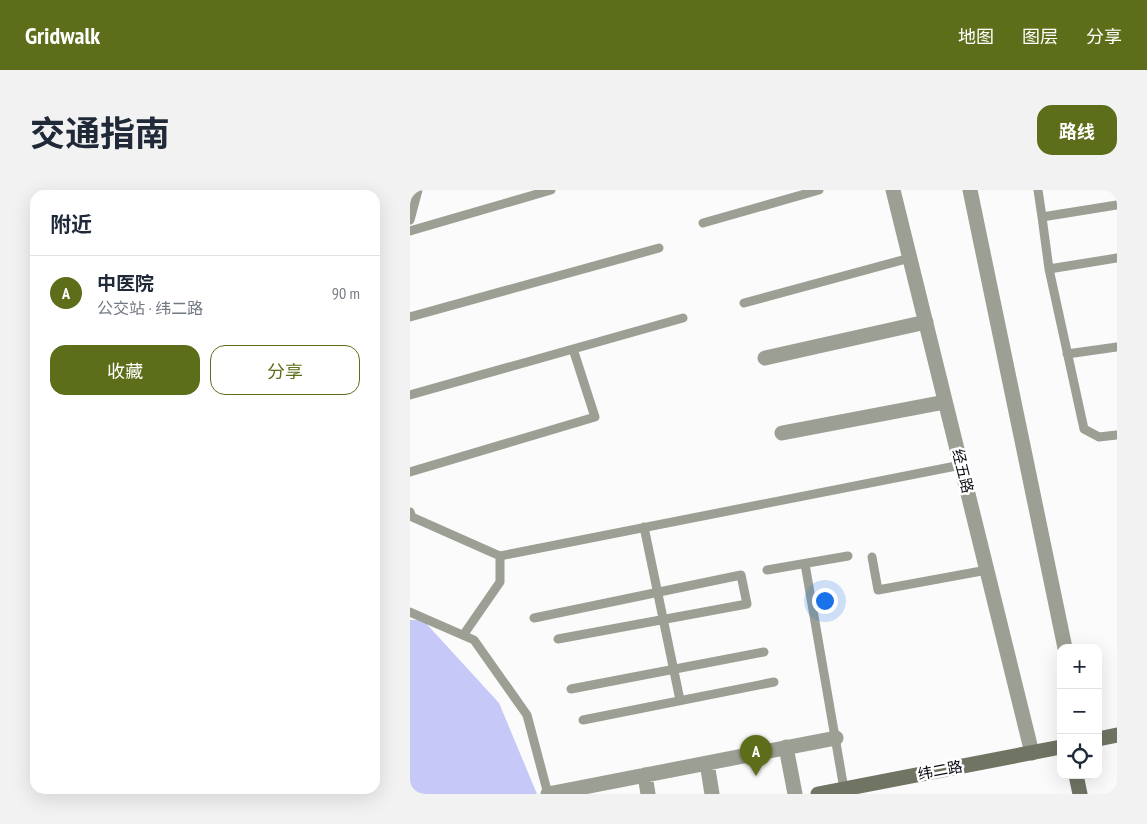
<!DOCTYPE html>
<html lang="zh">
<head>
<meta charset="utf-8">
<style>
  :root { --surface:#fff; --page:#f2f2f3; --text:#1f2937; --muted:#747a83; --line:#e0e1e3; --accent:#5d6e1a }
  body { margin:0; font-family:"PT Sans Narrow","Noto Sans SC",sans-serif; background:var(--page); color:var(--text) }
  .controls { position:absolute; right:15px; bottom:15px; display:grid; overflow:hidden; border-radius:10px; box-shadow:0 5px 20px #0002 }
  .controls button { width:45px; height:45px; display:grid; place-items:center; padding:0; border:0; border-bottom:1px solid var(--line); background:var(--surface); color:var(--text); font:25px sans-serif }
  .you { position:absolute; left:414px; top:410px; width:18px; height:18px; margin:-12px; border:4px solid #fff; border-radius:50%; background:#1a73e8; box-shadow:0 0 0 8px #1a73e833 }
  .badge { display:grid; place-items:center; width:32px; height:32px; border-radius:50%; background:var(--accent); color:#fff; font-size:16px; font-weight:700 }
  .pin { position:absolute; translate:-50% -41px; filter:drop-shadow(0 1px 2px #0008) }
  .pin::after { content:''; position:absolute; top:26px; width:18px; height:15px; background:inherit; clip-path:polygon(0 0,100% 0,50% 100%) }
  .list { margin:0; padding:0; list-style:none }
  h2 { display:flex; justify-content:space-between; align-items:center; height:65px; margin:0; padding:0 20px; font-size:21px }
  h2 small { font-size:16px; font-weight:400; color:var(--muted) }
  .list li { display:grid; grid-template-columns:32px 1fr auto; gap:15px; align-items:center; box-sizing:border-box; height:75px; padding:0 20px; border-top:1px solid var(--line) }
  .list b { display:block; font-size:19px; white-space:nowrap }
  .list p { margin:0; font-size:16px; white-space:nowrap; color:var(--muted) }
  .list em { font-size:16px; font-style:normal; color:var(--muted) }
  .actions { display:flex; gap:10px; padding:15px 20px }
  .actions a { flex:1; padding:11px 0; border:1px solid var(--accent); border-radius:15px; text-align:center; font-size:18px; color:var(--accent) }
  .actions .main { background:var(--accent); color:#fff }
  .icon { flex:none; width:28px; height:28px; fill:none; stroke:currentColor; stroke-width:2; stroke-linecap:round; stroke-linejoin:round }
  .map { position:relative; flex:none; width:707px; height:604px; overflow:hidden; border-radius:15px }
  header { display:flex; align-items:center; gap:30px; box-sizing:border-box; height:70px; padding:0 25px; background:var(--accent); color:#fff }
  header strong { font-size:24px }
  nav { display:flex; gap:28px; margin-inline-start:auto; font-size:18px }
  .intro { display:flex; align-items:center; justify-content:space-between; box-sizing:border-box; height:120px; padding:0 30px }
  h1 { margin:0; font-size:35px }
  .button { padding:12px 22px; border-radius:15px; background:var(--accent); color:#fff; font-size:18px; font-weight:700 }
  main { display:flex; gap:30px; padding:0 30px }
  aside { flex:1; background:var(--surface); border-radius:15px; box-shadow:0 5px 20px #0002 }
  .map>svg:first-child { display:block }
  .green { fill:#c6c8f8 }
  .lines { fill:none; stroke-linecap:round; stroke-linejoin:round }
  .lane { stroke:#9c9f93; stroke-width:9 }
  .street { stroke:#9c9f93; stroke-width:15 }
  .secondary { stroke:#6f7463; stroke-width:15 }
  .labels { text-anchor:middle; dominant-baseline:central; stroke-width:5; stroke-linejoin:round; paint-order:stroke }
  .street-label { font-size:15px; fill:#0b0b14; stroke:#fff }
</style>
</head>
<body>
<header>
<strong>Gridwalk</strong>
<nav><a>地图</a><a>图层</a><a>分享</a></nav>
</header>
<div class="intro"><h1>交通指南</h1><a class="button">路线</a></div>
<main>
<aside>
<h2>附近<small></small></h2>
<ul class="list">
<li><span class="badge">A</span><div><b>中医院</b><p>公交站 · 纬二路</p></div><em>90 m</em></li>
</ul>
<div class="actions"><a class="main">收藏</a><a>分享</a></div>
</aside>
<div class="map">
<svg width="707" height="604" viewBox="0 0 707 604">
  <rect width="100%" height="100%" fill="#fbfbfb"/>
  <path class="green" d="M0 430H13L89 513 127 604H0Z"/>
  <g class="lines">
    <path class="lane" d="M628 0 632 27 707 15
      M632 27 639 79
      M0 30 8 0
      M293 33 409 0
      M0 41 141 0
      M707 68 639 79 674 239 689 247 707 245
      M334 113 500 68
      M0 127 249 58
      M657 164 707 157
      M0 205 273 128
      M0 282 185 227 163 159
      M0 322 2 327 90 366V392L54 444
      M234 337 270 510
      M90 366 551 275
      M462 367 468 400 577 380
      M395 374 434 599
      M357 380 438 366
      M0 422 64 450 117 525 138 604
      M124 428 331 385 337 414 148 449
      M161 499 354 462
      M173 530 364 492"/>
    <path class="street" d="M483 0 622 563
      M560 0 655 458
      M355 168 516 132
      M372 243 535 212
      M376 557 385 604
      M297 573 302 604
      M235 585 238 604
      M138 604 426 548"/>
    <path class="secondary" d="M688 549 707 545
      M666 585 670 604
      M408 604 651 557"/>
  </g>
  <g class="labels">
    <g class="street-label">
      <text transform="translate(553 281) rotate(76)">经五路</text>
      <text transform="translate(530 580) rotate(-11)">纬二路</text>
    </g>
  </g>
</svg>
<div class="controls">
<button>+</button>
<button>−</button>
<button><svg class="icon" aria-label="locate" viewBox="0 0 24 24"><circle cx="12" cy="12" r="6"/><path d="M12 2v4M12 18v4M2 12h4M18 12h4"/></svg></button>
</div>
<div class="you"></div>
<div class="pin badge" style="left:346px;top:586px">A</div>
</div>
</main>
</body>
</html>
